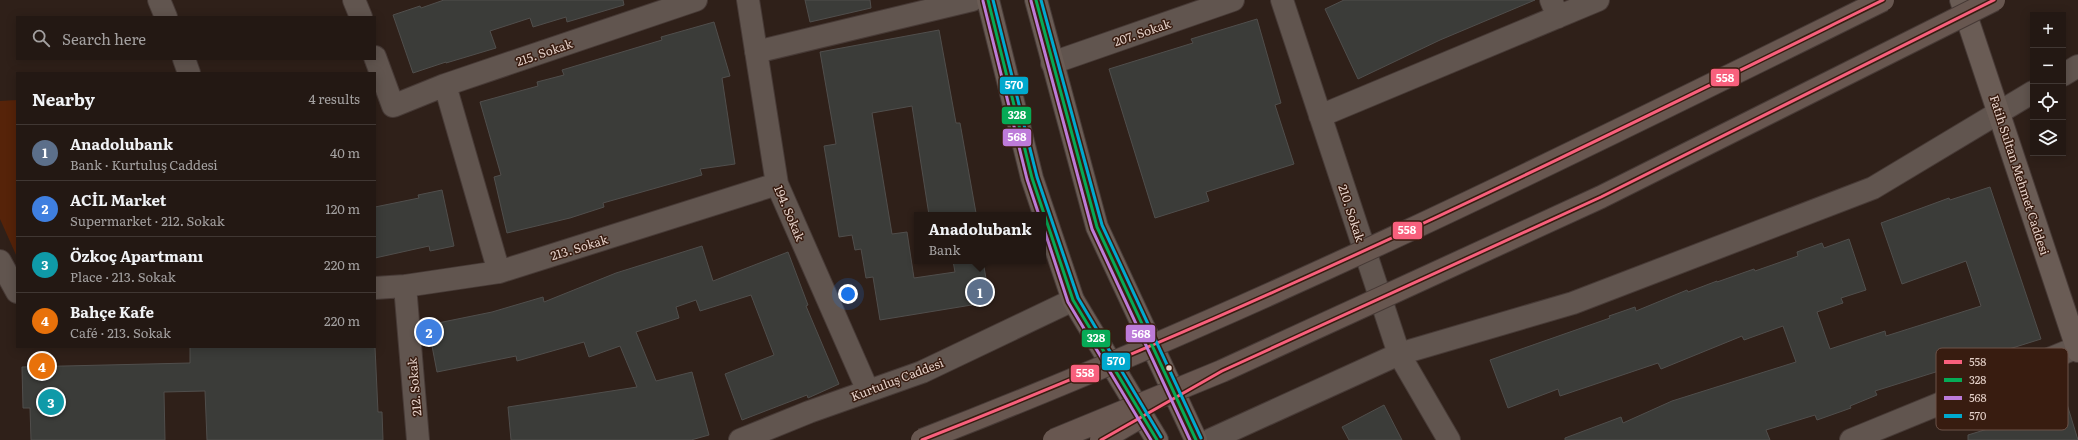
<!DOCTYPE html>
<html lang="en">
<head>
<meta charset="utf-8">
<style>
  :root { --surface:#231813; --page:#2b211c; --text:#f1f3f6; --muted:#a3a0a0; --line:#403733; --accent:#a5938b }
  body { margin:0; font-family:Literata,serif; background:var(--page); color:var(--text) }
  .controls { position:absolute; right:12px; top:12px; display:grid; overflow:hidden; border-radius:0px; box-shadow:0 2px 10px #0003 }
  .controls button { width:36px; height:36px; display:grid; place-items:center; padding:0; border:0; border-bottom:1px solid var(--line); background:var(--surface); color:var(--text); font:20px sans-serif }
  .you { position:absolute; left:848px; top:294px; width:14px; height:14px; margin:-10px; border:3px solid #fff; border-radius:50%; background:#1a73e8; box-shadow:0 0 0 6px #1a73e833 }
  .badge { display:grid; place-items:center; width:26px; height:26px; border-radius:50%; background:var(--accent); color:#fff; font-size:13px; font-weight:700 }
  .pin { position:absolute; translate:-50% -50%; border:2px solid #fff; box-shadow:0 1px 4px #0006 }
  .popup { position:absolute; left:914px; top:212px; width:132px; height:52px; box-sizing:border-box; display:grid; place-content:center; border-radius:0px; background:var(--surface); filter:drop-shadow(0 1px 3px #0005); font-size:13px; white-space:nowrap; color:var(--muted) }
  .popup b { font-size:15px; color:var(--text) }
  .popup::after { content:''; position:absolute; left:50%; top:100%; margin-left:-8px; border:8px solid transparent; border-top-color:var(--surface) }
  .list { margin:0; padding:0; list-style:none }
  h2 { display:flex; justify-content:space-between; align-items:center; height:52px; margin:0; padding:0 16px; font-size:17px }
  h2 small { font-size:13px; font-weight:400; color:var(--muted) }
  .list li { display:grid; grid-template-columns:26px 1fr auto; gap:12px; align-items:center; box-sizing:border-box; height:56px; padding:0 16px; border-top:1px solid var(--line) }
  .list b { display:block; font-size:15px; white-space:nowrap }
  .list p { margin:0; font-size:13px; white-space:nowrap; color:var(--muted) }
  .list em { font-size:13px; font-style:normal; color:var(--muted) }
  .icon { flex:none; width:22px; height:22px; fill:none; stroke:currentColor; stroke-width:2; stroke-linecap:round; stroke-linejoin:round }
  .map { position:relative; flex:none; width:2078px; height:440px; overflow:hidden }
  .search { position:absolute; background:var(--surface); box-shadow:0 2px 10px #0003; left:16px; top:16px; width:360px; height:44px; display:flex; align-items:center; gap:10px; box-sizing:border-box; padding:0 14px; border-radius:0px; color:var(--muted); font-size:15px }
  .panel { position:absolute; background:var(--surface); box-shadow:0 2px 10px #0003; left:16px; top:72px; width:360px; height:276px; border-radius:0px }
  .map>svg:first-child { display:block }
  .green { fill:#562309 }
  .building { fill:#3b3c39; stroke:#504e4c }
  .lines { fill:none; stroke-linecap:round; stroke-linejoin:round }
  .minor-casing { stroke:#473a36; stroke-width:24 }
  .major-casing { stroke:#473a36; stroke-width:24 }
  .minor { stroke:#61554f; stroke-width:22 }
  .major { stroke:#6a5c55; stroke-width:22 }
  .highway-bridge-casing { stroke:#473a36; stroke-width:24; stroke-linecap:butt }
  .highway-bridge { stroke:#685750; stroke-width:22 }
  .bus-1-casing { stroke:#381c10; stroke-width:6 }
  .bus-2-casing { stroke:#381c10; stroke-width:6 }
  .bus-3-casing { stroke:#381c10; stroke-width:6 }
  .bus-4-casing { stroke:#381c10; stroke-width:6 }
  .bus-1 { stroke:#f8607d; stroke-width:3 }
  .bus-2 { stroke:#06aa56; stroke-width:3 }
  .bus-3 { stroke:#bd7bd9; stroke-width:3 }
  .bus-4 { stroke:#00a9ce; stroke-width:3 }
  .bus-dot { fill:#e5d1c9; stroke:#381c10; stroke-width:1.5 }
  .labels { text-anchor:middle; dominant-baseline:central; stroke-width:3; stroke-linejoin:round; paint-order:stroke }
  .street-label { font-size:12px; fill:#e5d1c9; stroke:#381c10 }
  .key { fill:#381c10; stroke:#6c5248; stroke-width:1 }
  .key-label { font-size:11px; fill:#e5d1c9 }
  .line-badge { stroke:#381c10; stroke-width:1.5 }
  .badge-label { font-size:11px; text-anchor:middle; font-weight:bold; fill:#fff }
</style>
</head>
<body>
<div class="map">
<svg width="2078" height="440" viewBox="0 0 2078 440">
  <rect width="100%" height="100%" fill="#2f2019"/>
  <path class="green" d="M17 100V257L0 219V101Z"/>
  <path class="building" d="M444 0H623L624 5 567 22 566 17 533 27 530 18 490 31 496 48 446 63V62L413 73 393 15 420 6 421 8Z
    M805 0H870L871 8 810 22Z
    M1344 0H1535L1440 40 1358 79 1325 9Z
    M1257 19 1281 103 1275 105 1294 164 1206 192 1209 201 1155 218 1109 69 1193 43 1191 39Z
    M714 22 730 76 722 78 735 164 700 169 702 175 603 203 604 207 570 218 507 233 494 177 501 175 480 102 538 86 537 82 564 75 562 70 662 40 661 37Z
    M939 30 956 123H960L976 213 929 215 912 106 872 113 892 234 907 232 914 278 955 272 953 261H983L990 302 880 320 873 277 866 278 861 249 855 250 852 235 839 237 824 146 836 144 820 52Z
    M1990 187 2041 339 1875 391 1877 395 1850 406 1851 408 1817 420 1815 415 1766 430 1770 440H1565V438L1621 417 1623 423 1672 401 1796 362 1783 326 1744 340 1742 336 1661 369 1658 363 1560 396 1558 389 1508 408 1490 360 1610 318 1609 316 1635 307 1636 311 1687 290 1688 292 1717 281V282L1754 269 1755 271 1798 256 1797 252 1822 243 1824 248 1849 239 1866 290 1841 298 1843 303 1817 312 1830 349 1885 331 1886 336 1981 306 1966 261 1902 284 1881 223 1949 198 1950 200Z
    M442 190 454 246 430 251 429 246 375 258V207L419 198 418 195Z
    M702 246 713 281 788 252 808 305 806 306 839 384 808 398 807 395 742 420 725 374 774 355 751 295 700 311 696 300 676 307 679 318 636 332 656 381 692 372 709 435 691 440H511L508 407 637 387 620 346 589 357 584 342 517 361 516 356 437 372 428 325 492 312 543 297 544 302 616 273Z
    M190 347H375L378 412H382L383 440H207L205 391 164 392 165 440H31L30 408H23L22 367 190 363Z
    M2066 401 2078 440H1968V435L2033 415 2032 413Z
    M1384 405 1402 440H1349L1342 427Z"/>
  <g class="lines">
    <g class="minor-casing">
      <path id="minor" d="M159 0 166 17
        M354 0 361 17
        M748 0 777 184 868 391
        M1282 0 1399 354 1449 440
        M1551 0 1558 17
        M756 52 972 0
        M375 57 393 106 445 85 696 0
        M184 59 189 73
        M1052 63 1233 0
        M2063 75 2078 66
        M445 85 499 272
        M1320 116 1598 0
        M0 261 17 292
        M405 286 418 440
        M375 288 405 286 499 272 777 184
        M740 440 809 412 922 372 1073 300
        M1210 440 1399 354 1573 303 1873 188 2033 92
        M1851 440 2078 347"/>
    </g>
    <g class="major-casing">
      <path id="major" d="M988 0 1032 178 1073 300 1157 440
        M1036 0 1097 227 1196 440
        M1961 0 2078 351"/>
    </g>
    <use href="#minor" class="minor"/>
    <use href="#major" class="major"/>
    <g class="highway-bridge-casing">
      <path id="highway-bridge" d="M922 440C1251 313 1568 156 1883 0
        M1054 440 1222 371 1601 197 1994 0
        M1101 440 1142 416"/>
    </g>
    <use href="#highway-bridge" class="highway-bridge"/>
    <g class="bus-1-casing">
      <path id="bus-1" d="M922 440C1045 391 1168 340 1289 285 1489 195 1686 97 1883 0
        M1101 440 1222 371 1601 197 1994 0"/>
    </g>
    <g class="bus-2-casing">
      <path id="bus-2" d="M988 0 1032 178 1073 300 1157 440
        M1036 0 1097 227 1196 440"/>
    </g>
    <g class="bus-3-casing">
      <path id="bus-3" d="M983 1 1027 179 1039 215
        M1031 1 1092 229 1190 440
        M1043 226 1068 302 1151 440"/>
    </g>
    <g class="bus-4-casing">
      <path id="bus-4" d="M993 0 1037 177 1078 298 1161 437
        M1041 0 1102 225 1201 438"/>
    </g>
    <use href="#bus-1" class="bus-1"/>
    <use href="#bus-2" class="bus-2"/>
    <use href="#bus-3" class="bus-3"/>
    <use href="#bus-4" class="bus-4"/>
  </g>
  <circle class="bus-dot" cx="1169" cy="368" r="3.5"/>
  <g class="labels">
    <g class="street-label">
      <text transform="translate(1142 32) rotate(-19)">207. Sokak</text>
      <text transform="translate(544 52) rotate(-19)">215. Sokak</text>
      <text transform="translate(2020 175) rotate(72)">Fatih Sultan Mehmet Caddesi</text>
      <text transform="translate(790 213) rotate(67)">194. Sokak</text>
      <text transform="translate(1352 213) rotate(72)">210. Sokak</text>
      <text transform="translate(579 247) rotate(-17)">213. Sokak</text>
      <text transform="translate(897 379) rotate(-21)">Kurtuluş Caddesi</text>
      <text transform="translate(414 387) rotate(-95)">212. Sokak</text>
    </g>
  </g>
  <rect x="1936" y="348" width="132" height="82" rx="6" class="key"/>
  <rect x="1944" y="360" width="18" height="4" fill="#f8607d"/>
  <rect x="1944" y="378" width="18" height="4" fill="#06aa56"/>
  <rect x="1944" y="396" width="18" height="4" fill="#bd7bd9"/>
  <rect x="1944" y="414" width="18" height="4" fill="#00a9ce"/>
  <g class="key-label">
    <text x="1969" y="366">558</text>
    <text x="1969" y="384">328</text>
    <text x="1969" y="402">568</text>
    <text x="1969" y="420">570</text>
  </g>
  <g class="line-badge">
    <rect x="1710" y="68" width="30" height="19" rx="4" fill="#f8607d"/>
    <rect x="999" y="76" width="30" height="19" rx="4" fill="#00a9ce"/>
    <rect x="1001" y="106" width="31" height="19" rx="4" fill="#06aa56"/>
    <rect x="1002" y="128" width="30" height="19" rx="4" fill="#bd7bd9"/>
    <rect x="1392" y="221" width="31" height="19" rx="4" fill="#f8607d"/>
    <rect x="1125" y="324" width="31" height="19" rx="4" fill="#bd7bd9"/>
    <rect x="1081" y="329" width="30" height="19" rx="4" fill="#06aa56"/>
    <rect x="1101" y="352" width="30" height="19" rx="4" fill="#00a9ce"/>
    <rect x="1070" y="364" width="30" height="19" rx="4" fill="#f8607d"/>
  </g>
  <g class="badge-label">
    <text x="1725" y="82">558</text>
    <text x="1014" y="89">570</text>
    <text x="1017" y="119">328</text>
    <text x="1017" y="141">568</text>
    <text x="1407" y="234">558</text>
    <text x="1141" y="338">568</text>
    <text x="1096" y="342">328</text>
    <text x="1116" y="365">570</text>
    <text x="1085" y="377">558</text>
  </g>
</svg>
<div class="controls">
<button>+</button>
<button>−</button>
<button><svg class="icon" aria-label="locate" viewBox="0 0 24 24"><circle cx="12" cy="12" r="6"/><path d="M12 2v4M12 18v4M2 12h4M18 12h4"/></svg></button>
<button><svg class="icon" aria-label="layers" viewBox="0 0 24 24"><path d="M12 4l9 5-9 5-9-5zM3 14l9 5 9-5"/></svg></button>
</div>
<div class="you"></div>
<div class="pin badge" style="left:980px;top:292px;background:#5c6f8a">1</div>
<div class="popup"><b>Anadolubank</b>Bank</div>
<div class="pin badge" style="left:429px;top:332px;background:#3f7fe0">2</div>
<div class="pin badge" style="left:51px;top:402px;background:#0f9aa8">3</div>
<div class="pin badge" style="left:42px;top:366px;background:#e8710a">4</div>
<div class="search"><svg class="icon" aria-label="search" viewBox="0 0 24 24"><circle cx="10" cy="10" r="6"/><path d="M15 15l6 6"/></svg>Search here</div>
<section class="panel">
<h2>Nearby<small>4 results</small></h2>
<ul class="list">
<li><span class="badge" style="background:#5c6f8a">1</span><div><b>Anadolubank</b><p>Bank · Kurtuluş Caddesi</p></div><em>40 m</em></li>
<li><span class="badge" style="background:#3f7fe0">2</span><div><b>ACİL Market</b><p>Supermarket · 212. Sokak</p></div><em>120 m</em></li>
<li><span class="badge" style="background:#0f9aa8">3</span><div><b>Özkoç Apartmanı</b><p>Place · 213. Sokak</p></div><em>220 m</em></li>
<li><span class="badge" style="background:#e8710a">4</span><div><b>Bahçe Kafe</b><p>Café · 213. Sokak</p></div><em>220 m</em></li>
</ul>
</section>
</div>
</body>
</html>
